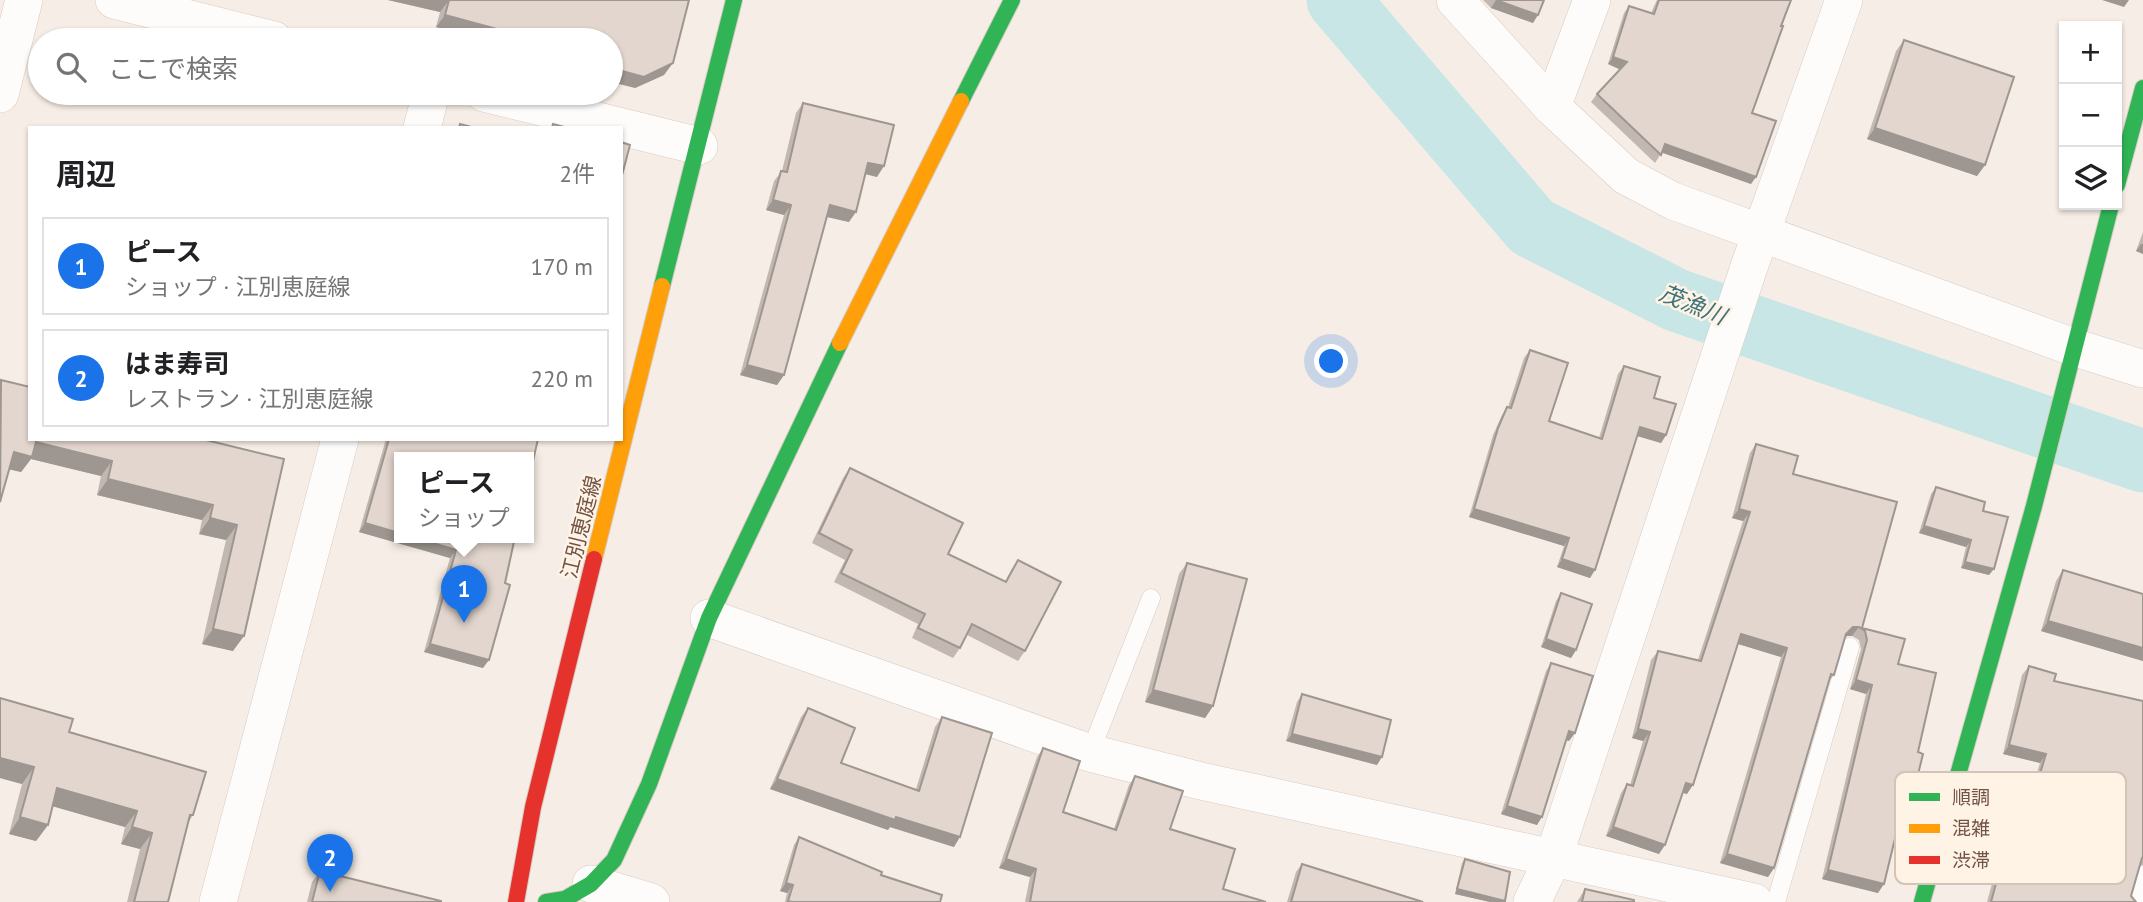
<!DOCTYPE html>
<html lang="ja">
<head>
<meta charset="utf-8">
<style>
  :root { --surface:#fff; --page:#f2f2f2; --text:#202124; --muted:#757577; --line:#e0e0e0; --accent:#1a73e8 }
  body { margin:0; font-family:"PT Sans","Noto Sans JP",sans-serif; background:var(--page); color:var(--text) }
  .controls { position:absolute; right:21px; top:21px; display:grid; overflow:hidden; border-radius:0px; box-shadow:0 2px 5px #0004 }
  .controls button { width:63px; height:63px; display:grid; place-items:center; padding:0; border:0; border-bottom:2px solid var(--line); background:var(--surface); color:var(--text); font:35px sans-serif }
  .you { position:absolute; left:1332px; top:362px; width:24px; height:24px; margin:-18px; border:5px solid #fff; border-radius:50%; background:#1a73e8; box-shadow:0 0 0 10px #1a73e833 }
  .badge { display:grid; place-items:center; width:46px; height:46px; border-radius:50%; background:var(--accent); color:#fff; font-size:23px; font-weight:700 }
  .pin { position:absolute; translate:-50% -58px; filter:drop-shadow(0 2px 4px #0008) }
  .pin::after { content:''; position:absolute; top:37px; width:24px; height:21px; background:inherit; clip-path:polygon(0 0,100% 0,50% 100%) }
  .popup { position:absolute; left:394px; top:452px; width:140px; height:91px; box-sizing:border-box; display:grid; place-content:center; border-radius:0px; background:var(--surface); filter:drop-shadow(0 2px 5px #0005); font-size:23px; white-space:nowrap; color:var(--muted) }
  .popup b { font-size:26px; color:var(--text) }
  .popup::after { content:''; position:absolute; left:50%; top:100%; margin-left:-14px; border:14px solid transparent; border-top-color:var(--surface) }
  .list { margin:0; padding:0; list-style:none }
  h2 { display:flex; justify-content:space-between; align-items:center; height:91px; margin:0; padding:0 28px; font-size:30px }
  h2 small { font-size:23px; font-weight:400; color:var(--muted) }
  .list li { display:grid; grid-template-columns:46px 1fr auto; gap:21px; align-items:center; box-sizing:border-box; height:98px; margin:0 14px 14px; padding:0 14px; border:2px solid var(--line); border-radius:0px }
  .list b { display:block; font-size:26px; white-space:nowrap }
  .list p { margin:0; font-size:23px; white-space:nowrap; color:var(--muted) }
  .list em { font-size:23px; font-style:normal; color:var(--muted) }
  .icon { flex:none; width:38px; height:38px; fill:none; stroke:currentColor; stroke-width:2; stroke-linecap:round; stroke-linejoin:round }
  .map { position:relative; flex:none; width:2143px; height:902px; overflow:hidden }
  .search { position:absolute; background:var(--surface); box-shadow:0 2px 5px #0004; left:28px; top:28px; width:595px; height:77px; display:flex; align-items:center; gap:18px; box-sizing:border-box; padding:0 24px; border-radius:38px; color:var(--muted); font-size:26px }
  .panel { position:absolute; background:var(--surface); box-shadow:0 2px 5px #0004; left:28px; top:126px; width:595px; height:315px; border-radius:0px }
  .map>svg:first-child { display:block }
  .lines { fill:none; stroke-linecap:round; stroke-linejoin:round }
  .river { stroke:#c8e6e5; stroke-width:63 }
  .lane-casing { stroke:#d7cbc4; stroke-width:19 }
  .street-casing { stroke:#d7cbc4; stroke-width:38 }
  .fast-casing { stroke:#d6cbc3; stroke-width:18 }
  .slow-casing { stroke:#d6cbc3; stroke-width:18 }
  .jam-casing { stroke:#d6cbc3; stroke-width:18 }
  .lane { stroke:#fefcfb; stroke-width:18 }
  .street { stroke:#fefcfb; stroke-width:37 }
  .fast { stroke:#30b455; stroke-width:16 }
  .slow { stroke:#ff9f0a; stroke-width:16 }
  .jam { stroke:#e5322d; stroke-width:16 }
  .wall { fill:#c2b8b1 }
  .shaded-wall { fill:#9e9690 }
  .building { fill:#e2d6ce; stroke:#9e9690; stroke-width:2 }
  .labels { text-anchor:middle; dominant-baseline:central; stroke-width:5; stroke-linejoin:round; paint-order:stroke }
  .street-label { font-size:21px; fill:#725347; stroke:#fff3e6 }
  .water-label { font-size:23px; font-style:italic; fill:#3c7478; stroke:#fff3e6 }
  .key { fill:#fff3e6; stroke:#d5c3b6; stroke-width:2 }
  .key-label { font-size:19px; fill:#725347 }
</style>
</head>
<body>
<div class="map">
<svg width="2143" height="902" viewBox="0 0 2143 902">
  <rect width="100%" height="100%" fill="#f6eee6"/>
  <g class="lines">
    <path class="river" d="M1338 0 1532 227 1676 300 2143 461"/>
    <g class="lane-casing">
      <path id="lane" d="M1090 753 1151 598
        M1776 902 1850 647
        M2136 902 2143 875"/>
    </g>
    <g class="street-casing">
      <path id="street" d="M114 0 274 40
        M1455 0 1552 107 1626 176 1673 201 2073 347 2143 369
        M484 93 699 146
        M0 94 24 0
        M1552 107 1592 0
        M422 128 431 93
        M709 618 1090 753 1201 781 1754 902
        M591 884 651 902
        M218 902 340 439
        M1532 902 1554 856 1749 267 1844 0"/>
    </g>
    <g class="fast-casing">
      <path id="fast" d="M961 101 1012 0
        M2117 185 2143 88
        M662 286 734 0
        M546 902 565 899 591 884 614 860 649 784 709 618 840 343
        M1922 902 2034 506 2111 205"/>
    </g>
    <g class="slow-casing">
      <path id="slow" d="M840 343 961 101
        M594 559 662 286"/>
    </g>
    <g class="jam-casing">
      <path id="jam" d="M516 902 533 807 594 559"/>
    </g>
    <use href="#lane" class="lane"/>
    <use href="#street" class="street"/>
    <use href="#fast" class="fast"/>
    <use href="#slow" class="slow"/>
    <use href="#jam" class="jam"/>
  </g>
  <path class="wall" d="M388 0H689L664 75 635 88 611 40H485L436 27 440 12Z
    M1483 0H1544L1533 23 1491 8Z
    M1657 0H1791L1752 113 1751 184 1662 152 1655 163 1591 102 1597 94 1620 69 1608 64 1624 13 1629 6 1651 13Z
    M1904 40 1985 165 1977 176 1867 139 1896 51Z
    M803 103 877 177 866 174 849 222 827 217 784 375 777 385 740 375 784 215 766 210 774 181 782 171 796 113Z
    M2143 232V254L2136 251Z
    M1530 350 1549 421 1599 438 1618 374 1624 366 1654 398 1666 435 1661 443 1637 436 1590 578 1557 567 1564 546 1469 517 1493 435 1502 415 1508 407 1524 358Z
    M0 381 30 439 284 459 233 651 202 644 226 540 199 534 202 520 97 495 101 476 31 459 21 472 9 469Z
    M386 439H539L537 442 515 537 483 668 424 652 450 558 359 532Z
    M1756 444 1793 474 1862 628 1898 664 1918 752 1913 795 1906 804 1904 803 1878 893 1822 879 1866 694 1850 689 1861 649 1859 640 1852 636H1847L1844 638 1834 675 1829 681 1774 868 1768 877 1720 863 1781 657 1738 644 1687 794 1683 793 1659 854 1606 836 1621 793 1627 784 1630 785 1643 741 1632 738 1651 660 1658 651 1698 660 1743 521 1732 518 1750 453Z
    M850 468 948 554 1005 582 1011 570 1018 560 1025 651 1018 661 967 635 960 648 953 658 912 638 918 624 834 582 845 560 812 543 843 478Z
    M1936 487 1983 511 1989 575 1961 568 1966 547 1919 533 1931 494Z
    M1187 563 1213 706 1205 718 1145 702 1179 574Z
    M2063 570 2143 594V661L2041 631 2056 581Z
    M1561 593 1576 650 1571 658 1541 647 1556 601Z
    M1551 663 1569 741 1566 740 1537 825 1501 814 1546 671Z
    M2029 666 2054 681 2143 701V865L2139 866 2131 896 2136 902H1987L2012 811 2018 802 2027 805 2040 763 2003 754 2022 675Z
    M1302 694 1377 765 1286 741 1297 702Z
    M808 708 841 763 916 789 935 727 942 717 954 847 890 827 888 830 770 789 801 717Z
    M69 732 193 815 188 823 168 902H127L140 849 121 844 125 827 52 806 48 825 36 841 9 834 22 784 0 778Z
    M1043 748 1063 812 1114 829 1129 785 1135 776 1170 829 1223 889 1266 902H1025L1030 877 999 868 1037 757Z
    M799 837 881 875 940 902H785L787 893 780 891 794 845Z
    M1465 859 1504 902H1490L1455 894 1462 863Z
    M1302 864 1423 902H1287L1296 872Z
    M320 871 441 902H307L312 882Z
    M1585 889 1634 902H1577Z"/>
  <path class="shaded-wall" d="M388 0H449L440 12Z
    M1496 0 1538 15 1533 23 1491 8Z
    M2102 0H2129L2124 7Z
    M445 15 538 40H485L436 27Z
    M1613 57 1627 62 1621 70 1608 64Z
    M673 63 664 75 635 88 611 82V68Z
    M1875 128 1985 165 1977 176 1867 139Z
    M1665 144 1756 177 1751 184 1660 152Z
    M868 163 884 166 877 177 861 173Z
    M773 200 791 205 784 215 766 210Z
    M830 205 856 212 849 222 823 216Z
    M2141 244H2143V254L2136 251Z
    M747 365 784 375 777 385 740 375Z
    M1640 427 1666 435 1661 443 1634 435Z
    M36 442 112 461 101 476 31 459 21 472 3 468 14 452Z
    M108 479 213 505 202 520 97 495Z
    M1474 509 1569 538 1564 546 1469 517Z
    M1739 509 1750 512 1743 521 1732 518Z
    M210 518 237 525 226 540 199 534Z
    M365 523 399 533V537H413L456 550 450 558 359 532Z
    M1924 526 1971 540 1966 547 1919 533Z
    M1562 559 1595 570 1590 578 1557 567Z
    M1965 562 1994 569 1989 575 1961 568Z
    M2048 621 2143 648V661L2041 631Z
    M1853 627H1859L1852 636H1847L1839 643 1846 634Z
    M213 629 244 636 233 651 202 644Z
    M1741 634 1787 648 1781 657 1735 643Z
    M1546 639 1576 650 1571 658 1541 647Z
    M430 644 489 660 483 668 424 652Z
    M1856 680 1872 685 1866 694 1850 689Z
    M1153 690 1213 706 1205 718 1145 702Z
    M1638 729 1650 732 1643 741 1632 738Z
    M1569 731 1575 733 1569 741 1563 739Z
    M1292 734 1382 757 1377 765 1286 741Z
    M2009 745 2046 754 2040 763 2003 754Z
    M0 758 34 767 22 784 0 778Z
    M777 779 960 837 954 847 890 827 888 830 770 789Z
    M1686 783 1693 785 1687 794 1680 792Z
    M57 788 137 811 125 827 45 804Z
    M1906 793 1913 795 1906 804 1900 802Z
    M1507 806 1542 817 1537 825 1501 814Z
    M20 817 48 825 36 841 9 834Z
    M132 827 152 833 140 849 121 844Z
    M1613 827 1665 845 1659 854 1606 836Z
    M1727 854 1774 868 1768 877 1720 863Z
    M1006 859 1036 869 1030 877 999 868Z
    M1828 870 1884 884 1878 893 1822 879Z
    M786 883 793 885 787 893 780 891Z
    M1457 889 1505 901 1504 902H1490L1455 894Z"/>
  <path class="building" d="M447 0H689L673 63 644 77 611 68V40H538L445 15 449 0Z
    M1496 0H1544L1538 15Z
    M1659 0H1791L1781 26H1783L1752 113 1776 121 1756 177 1665 144 1661 155 1597 94 1627 62 1613 57 1629 6 1654 14Z
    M1904 40 2014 77 1985 165 1875 128Z
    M803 103 894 125 884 166 868 163 856 212 830 205 784 375 747 365 791 205 773 200 781 171 787 172Z
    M460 124 475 128H459Z
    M553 124 568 128H552Z
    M621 142 630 145 621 179Z
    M1530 350 1568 363 1549 421 1602 439 1624 366 1660 377 1654 398 1676 404 1666 435 1640 427 1595 570 1562 559 1569 538 1474 509 1498 428 1507 407 1511 408Z
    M1 380 30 387V439H202L284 459 244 636 213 629 237 525 210 518 213 505 108 479 112 461 36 442 32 457 14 452 0 502Z
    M389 439H538L529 478V457H399V533L365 523Z
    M1756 444 1798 456 1793 474 1897 502 1862 628 1905 639 1898 664 1936 673 1918 752 1923 754 1913 795 1906 793 1884 884 1828 870 1872 685 1856 680 1867 640 1865 631 1859 627H1853L1846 634 1834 675 1831 674 1774 868 1727 854 1787 648 1741 634 1693 785 1686 783 1665 845 1613 827 1627 784 1633 786 1650 732 1638 729 1658 651 1701 661 1750 512 1739 509Z
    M850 468 963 523 948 554 1006 582 1018 560 1061 582 1025 651 972 624 960 648 918 628 925 614 841 573 852 550 819 533Z
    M1936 487 1985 502 1983 511 2008 517 1994 569 1965 562 1971 540 1924 526Z
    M413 537H515L505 583 510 585 489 660 430 644 456 550Z
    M1187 563 1247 579 1213 706 1153 690Z
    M2063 570 2143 594V648L2048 621Z
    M1561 593 1592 604 1576 650 1546 639Z
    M1551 663 1593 676 1575 733 1569 731 1542 817 1507 806Z
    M2029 666 2056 674 2054 681 2143 701V858H2142L2131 896 2136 902H1991L2018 802 2030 806 2046 754 2009 745Z
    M1302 694 1391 720 1382 757 1292 734Z
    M0 698 73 719 69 732 206 772 193 815H190L168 902H134L152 833 132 827 137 811 57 788 48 825 20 817 34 767 0 758Z
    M808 708 855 728 841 763 919 791 942 717 992 733 960 837 896 817 895 820 777 779Z
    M1043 748 1080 761 1063 812 1116 830 1135 776 1183 791 1170 829 1235 849 1223 889 1266 902H1030L1036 869 1006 859Z
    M799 837 882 872 881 875 942 895 940 902H792L788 901 793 885 786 883Z
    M1465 859 1510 872 1505 901 1457 889Z
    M1302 864 1423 902H1291Z
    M320 871 441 901V902H312Z
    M1585 889 1634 900V902H1582Z"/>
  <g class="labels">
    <g class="street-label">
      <text transform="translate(581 527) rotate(-76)">江別恵庭線</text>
    </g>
    <g class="water-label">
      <text transform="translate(1693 304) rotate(22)">茂漁川</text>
    </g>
  </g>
  <rect x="1895" y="772" width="231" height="112" rx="10" class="key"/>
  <rect x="1909" y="793" width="31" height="8" fill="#30b455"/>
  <rect x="1909" y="824" width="31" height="9" fill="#ff9f0a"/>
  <rect x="1909" y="856" width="31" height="8" fill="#e5322d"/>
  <g class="key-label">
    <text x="1952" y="804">順調</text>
    <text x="1952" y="835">混雑</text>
    <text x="1952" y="867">渋滞</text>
  </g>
</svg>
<div class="controls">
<button>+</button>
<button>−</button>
<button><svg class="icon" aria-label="layers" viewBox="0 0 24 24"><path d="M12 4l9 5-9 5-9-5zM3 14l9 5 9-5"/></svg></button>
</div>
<div class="you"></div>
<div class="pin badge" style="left:464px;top:623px">1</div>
<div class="popup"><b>ピース</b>ショップ</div>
<div class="pin badge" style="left:330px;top:892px">2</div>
<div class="search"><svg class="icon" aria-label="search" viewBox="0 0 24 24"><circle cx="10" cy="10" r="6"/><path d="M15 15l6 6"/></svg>ここで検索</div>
<section class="panel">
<h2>周辺<small>2件</small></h2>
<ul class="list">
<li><span class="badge">1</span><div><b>ピース</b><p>ショップ · 江別恵庭線</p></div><em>170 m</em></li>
<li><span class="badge">2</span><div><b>はま寿司</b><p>レストラン · 江別恵庭線</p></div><em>220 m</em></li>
</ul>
</section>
</div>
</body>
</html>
